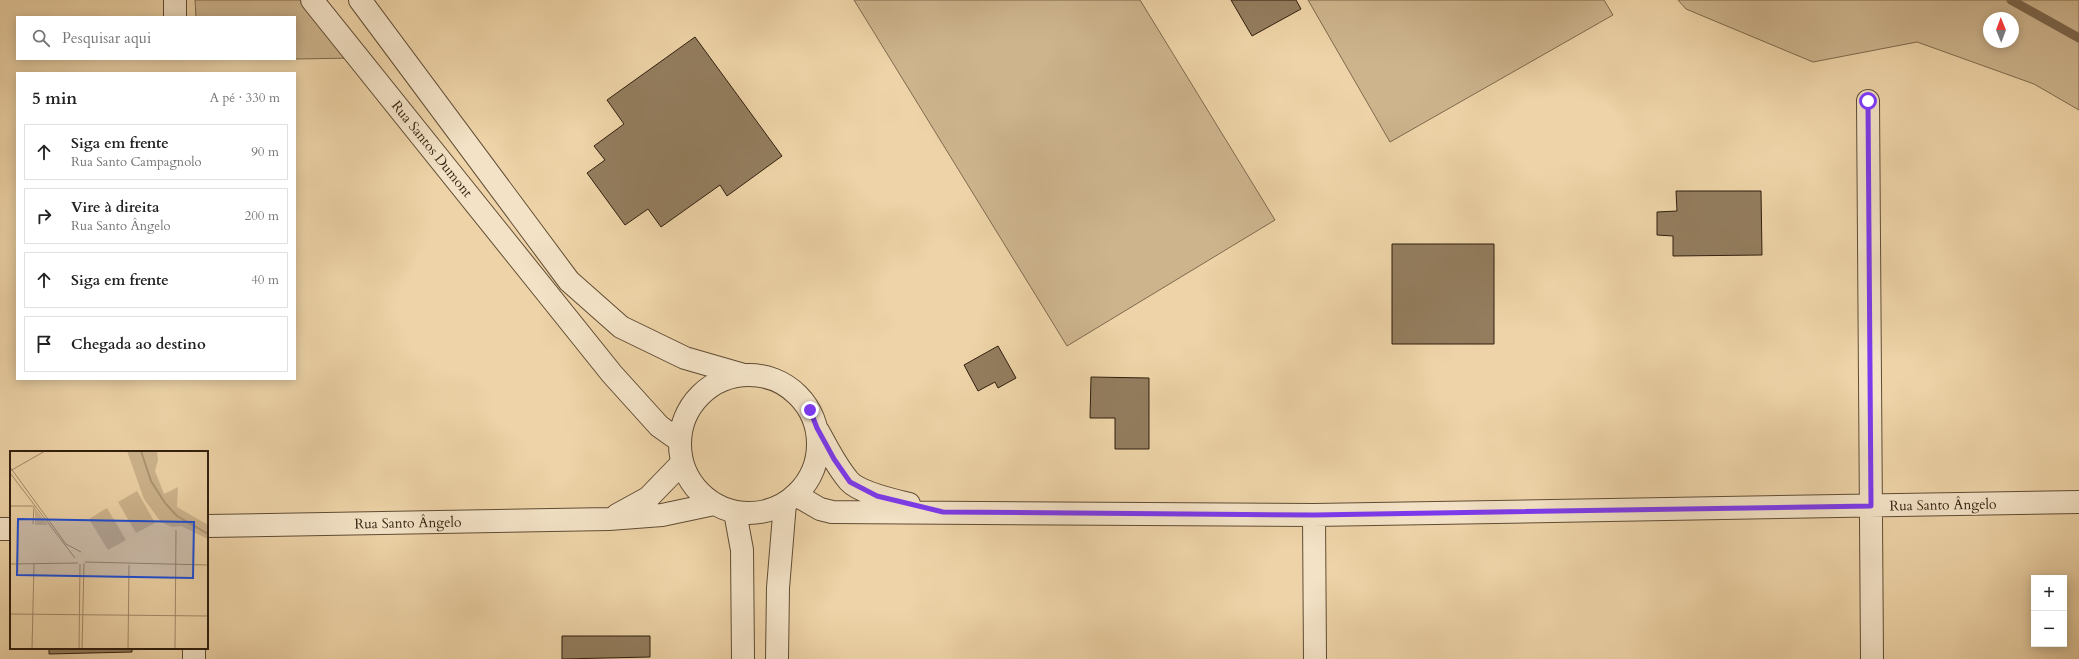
<!DOCTYPE html>
<html lang="pt">
<head>
<meta charset="utf-8">
<style>
  :root { --surface:#fff; --page:#f2f2f2; --text:#222; --muted:#767676; --line:#e0e0e0 }
  body { margin:0; font-family:Cardo,serif; background:var(--page); color:var(--text) }
  .controls { position:absolute; right:12px; bottom:12px; display:grid; overflow:hidden; border-radius:0px; box-shadow:0 2px 10px #0003 }
  .controls button { width:36px; height:36px; display:grid; place-items:center; padding:0; border:0; border-bottom:1px solid var(--line); background:var(--surface); color:var(--text); font:20px sans-serif }
  .compass { position:absolute; left:1983px; top:12px; width:36px; height:36px; border-radius:50%; background:var(--surface); box-shadow:0 2px 10px #0003; rotate:359deg }
  .stop { position:absolute; width:12px; height:12px; margin:-9px; border:3px solid #7c3aed; border-radius:50%; background:#fff }
  .stop.end { background:#7c3aed; border-color:#fff; box-shadow:0 1px 4px #0008 }
  .list { margin:0; padding:0; list-style:none }
  h2 { display:flex; justify-content:space-between; align-items:center; height:52px; margin:0; padding:0 16px; font-size:17px }
  h2 small { font-size:13px; font-weight:400; color:var(--muted) }
  .list li { display:grid; grid-template-columns:26px 1fr auto; gap:12px; align-items:center; box-sizing:border-box; height:56px; margin:0 8px 8px; padding:0 8px; border:1px solid var(--line); border-radius:0px }
  .list b { display:block; font-size:15px; white-space:nowrap }
  .list p { margin:0; font-size:13px; white-space:nowrap; color:var(--muted) }
  .list em { font-size:13px; font-style:normal; color:var(--muted) }
  .icon { flex:none; width:22px; height:22px; fill:none; stroke:currentColor; stroke-width:2; stroke-linecap:round; stroke-linejoin:round }
  .map { position:relative; flex:none; width:2079px; height:659px; overflow:hidden }
  .search { position:absolute; background:var(--surface); box-shadow:0 2px 10px #0003; left:16px; top:16px; width:280px; height:44px; display:flex; align-items:center; gap:10px; box-sizing:border-box; padding:0 14px; border-radius:0px; color:var(--muted); font-size:15px }
  .panel { position:absolute; background:var(--surface); box-shadow:0 2px 10px #0003; left:16px; top:72px; width:280px; height:308px; border-radius:0px }
  .map>svg:first-child { display:block }
  .green { fill:#cdb48d; stroke:#7f6a4e; fill-rule:evenodd }
  .lines { fill:none; stroke-linecap:round; stroke-linejoin:round }
  .stream { stroke:#7b664b; stroke-width:9 }
  .building { fill:#937d5e; stroke:#311f0e }
  .minor-casing { stroke:#604c34; stroke-width:24 }
  .minor { stroke:#f3e2c6; stroke-width:22 }
  .route { stroke:#7c3aed; stroke-width:5 }
  .labels { text-anchor:middle; dominant-baseline:central; stroke-width:3.5; stroke-linejoin:round; paint-order:stroke }
  .street-label { font-size:14px; fill:#311f0e; stroke:#f3e2c6 }
  .inset-river { fill:none; stroke:#ad9673; stroke-width:2 }
  .inset-road { fill:none; stroke:#a28b6a; stroke-width:1 }
  .view { fill:#1d4ed8; fill-opacity:0.15; stroke:#1d4ed8; stroke-width:2 }
  .inset-edge { fill:none; stroke:#311f0e; stroke-width:2 }
</style>
</head>
<body>
<div class="map">
<svg width="2079" height="659" viewBox="0 0 2079 659">
  <rect width="100%" height="100%" fill="#edd3a7"/>
  <filter id="stains"><feTurbulence type="fractalNoise" baseFrequency=".005" numOctaves="4"/><feColorMatrix values="0 0 0 0 .2 0 0 0 0 .09 0 0 0 0 .02 0 0 0 .5 -.17"/></filter>
  <radialGradient id="worn" r=".72"><stop offset=".6" stop-color="#630" stop-opacity="0"/><stop offset="1" stop-color="#630" stop-opacity=".3"/></radialGradient>
  <path class="green" d="M195 0H309L357 58 295 59V17H196Z
    M854 0H1140L1275 220 1067 346Z
    M1308 0H1604L1613 15 1390 142Z
    M1678 0H2079V110L2034 84 1917 42 1813 62 1686 9ZM1989 18H2013V42H1989Z"/>
  <g class="lines">
    <path class="stream" d="M2011 0 2079 38"/>
  </g>
  <path class="building" d="M1231 0H1296L1301 9 1252 36Z
    M695 37 782 156 727 196 720 185 661 227 648 209 625 225 587 173 605 160 594 146 624 124 607 100Z
    M1676 191H1761L1762 255 1673 256V236L1657 235V212L1677 211Z
    M1392 244H1494V344H1392Z
    M998 346 1016 378 998 388 995 382 978 391 964 365Z
    M1091 377 1149 378V449H1115V418H1090Z
    M562 636H650V657L562 659Z
    M49 648H132V652L49 654Z"/>
  <g class="lines">
    <g class="minor-casing">
      <path id="minor" d="M312 0 612 374 659 426 680 441
        M360 0 569 281 621 327 685 358 744 375
        M175 17V0
        M1868 101 1872 659
        M680 444a69 69 0 1 1 138 0a69 69 0 1 1-138 0Z
        M818 431C827 447 836 466 849 481 860 493 893 500 909 504
        M796 495 820 509 832 512 1314 515 2079 502
        M735 512 742 550 743 659
        M617 515 648 498 682 463
        M1314 515 1315 659
        M207 526 609 519 662 515 714 504
        M0 529H11
        M194 648V659
        M777 659 778 588 785 503"/>
    </g>
    <use href="#minor" class="minor"/>
  </g>
  <g class="lines">
    <path class="route" d="M810 410 817 428 834 459 850 482 877 496 943 512 1314 515 1871 506 1868 101"/>
  </g>
  <g class="labels">
    <g class="street-label">
      <text transform="translate(432 149) rotate(51)">Rua Santos Dumont</text>
      <text transform="translate(1943 505) rotate(-1)">Rua Santo Ângelo</text>
      <text transform="translate(408 523) rotate(-1)">Rua Santo Ângelo</text>
    </g>
  </g>
  <g transform="translate(10 451)">
    <rect width="198" height="198" fill="#edd3a7"/>
    <path d="M117 0H147L148 9 145 20 154 43 168 36 167 56 198 74V88L171 75 162 76 151 71 134 48ZM127 40 145 72 126 82 108 51ZM25 57 38 74H25ZM97 57 116 89 98 99 79 68Z" fill="#cdb48d"/>
    <path class="inset-river" d="M131 0 141 30 155 52 167 65 198 83"/>
    <path class="inset-road" d="M0 16 56 93 71 101M0 20 35 0M0 22 65 107M0 55H23M23 73 24 55M75 111 198 114M0 113 68 112M0 163 198 165M22 198 24 113M69 198 70 113M72 198 74 112M118 198 119 114M165 198 166 79"/>
    <path class="view" d="M8 68 184 71 183 127 7 124Z"/>
    <rect width="198" height="198" class="inset-edge"/>
  </g>
  <rect width="100%" height="100%" filter="url(#stains)"/>
  <rect width="100%" height="100%" fill="url(#worn)"/>
</svg>
<div class="controls">
<button>+</button>
<button>−</button>
</div>
<svg class="compass" viewBox="-18 -18 36 36"><path d="M0-13l5 13h-10z" fill="#e53935"/><path d="M0 13l5-13h-10z" fill="#767676"/></svg>
<div class="stop" style="left:1868px;top:101px"></div>
<div class="stop end" style="left:810px;top:410px"></div>
<div class="search"><svg class="icon" aria-label="search" viewBox="0 0 24 24"><circle cx="10" cy="10" r="6"/><path d="M15 15l6 6"/></svg>Pesquisar aqui</div>
<section class="panel">
<h2>5 min<small>A pé · 330 m</small></h2>
<ul class="list">
<li><svg class="icon" aria-label="ahead" viewBox="0 0 24 24"><path d="M12 20V5M6 11l6-6 6 6"/></svg><div><b>Siga em frente</b><p>Rua Santo Campagnolo</p></div><em>90 m</em></li>
<li><svg class="icon" aria-label="right" viewBox="0 0 24 24"><path d="M7 20v-9h11M14 6l5 5-5 5"/></svg><div><b>Vire à direita</b><p>Rua Santo Ângelo</p></div><em>200 m</em></li>
<li><svg class="icon" aria-label="ahead" viewBox="0 0 24 24"><path d="M12 20V5M6 11l6-6 6 6"/></svg><div><b>Siga em frente</b></div><em>40 m</em></li>
<li><svg class="icon" aria-label="arrive" viewBox="0 0 24 24"><path d="M6 21V4h12l-3 4 3 4H6"/></svg><div><b>Chegada ao destino</b></div></li>
</ul>
</section>
</div>
</body>
</html>
